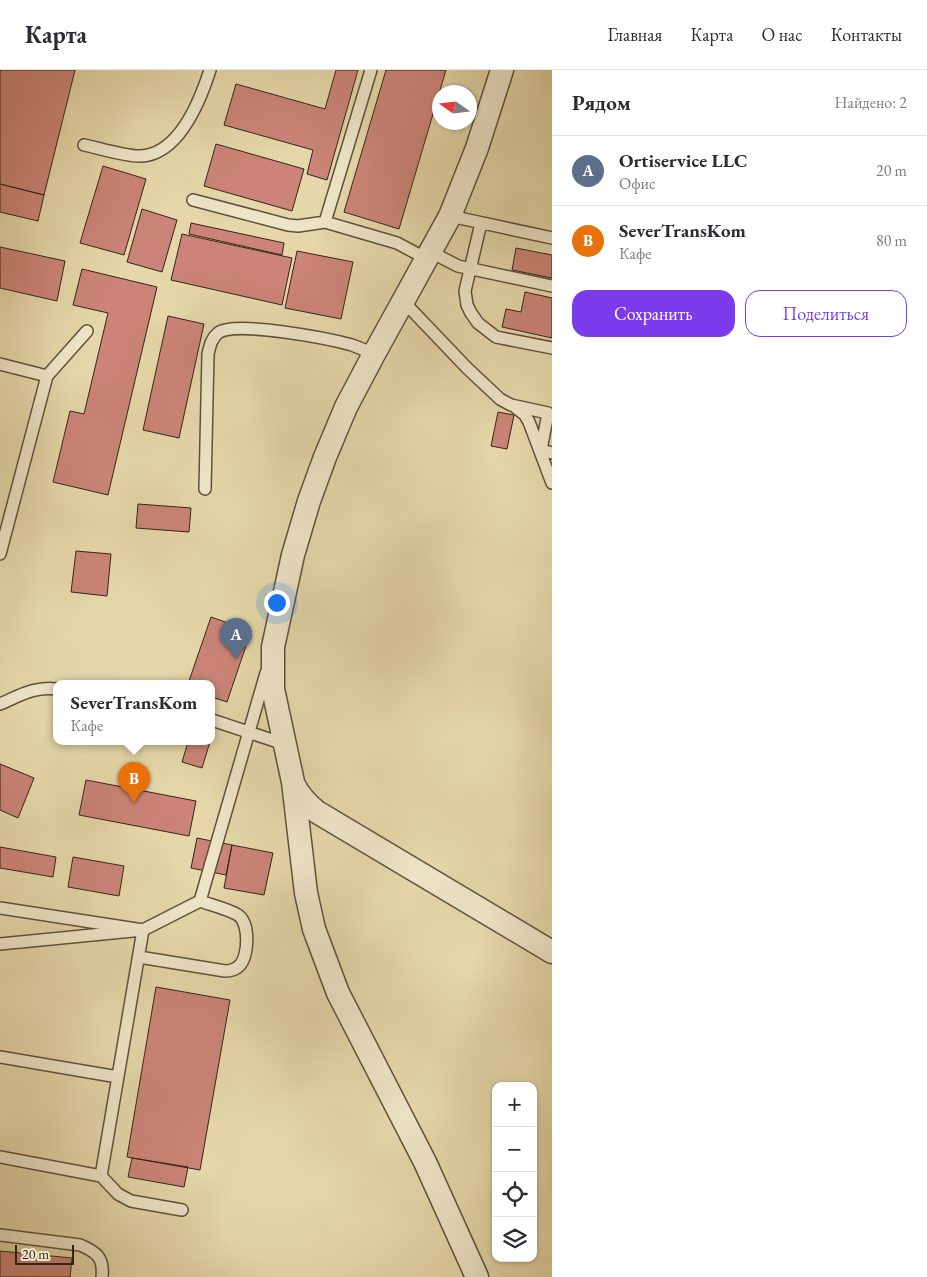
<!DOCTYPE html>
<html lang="ru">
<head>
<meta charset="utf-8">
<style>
  :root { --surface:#fff; --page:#f2f2f3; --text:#2b2b33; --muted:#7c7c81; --line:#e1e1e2; --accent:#7c3aed }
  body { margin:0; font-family:"EB Garamond",serif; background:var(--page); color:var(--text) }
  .controls { position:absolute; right:15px; bottom:15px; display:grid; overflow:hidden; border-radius:10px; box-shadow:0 1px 4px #0004 }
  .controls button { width:45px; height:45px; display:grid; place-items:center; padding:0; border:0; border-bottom:1px solid var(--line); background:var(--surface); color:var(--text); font:25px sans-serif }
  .compass { position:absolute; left:432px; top:15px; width:45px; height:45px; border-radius:50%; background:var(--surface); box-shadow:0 1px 4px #0004; rotate:284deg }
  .scale { position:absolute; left:15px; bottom:12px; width:59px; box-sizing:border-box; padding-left:5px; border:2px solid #31261a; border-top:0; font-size:14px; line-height:18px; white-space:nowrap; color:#31261a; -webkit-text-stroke:4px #eee5c7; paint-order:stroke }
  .you { position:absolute; left:276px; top:532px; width:18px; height:18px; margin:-12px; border:4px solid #fff; border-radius:50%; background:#1a73e8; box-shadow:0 0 0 8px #1a73e833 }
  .badge { display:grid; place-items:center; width:32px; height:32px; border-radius:50%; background:var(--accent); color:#fff; font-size:16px; font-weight:700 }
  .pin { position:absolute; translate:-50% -41px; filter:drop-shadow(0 1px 2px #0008) }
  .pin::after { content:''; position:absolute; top:26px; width:18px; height:15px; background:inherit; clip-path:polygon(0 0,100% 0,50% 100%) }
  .popup { position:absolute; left:53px; top:610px; width:162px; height:65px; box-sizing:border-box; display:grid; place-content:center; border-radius:10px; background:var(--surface); filter:drop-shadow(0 1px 4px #0005); font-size:16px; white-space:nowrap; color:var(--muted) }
  .popup b { font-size:19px; color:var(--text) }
  .popup::after { content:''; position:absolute; left:50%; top:100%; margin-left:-10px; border:10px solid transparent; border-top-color:var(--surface) }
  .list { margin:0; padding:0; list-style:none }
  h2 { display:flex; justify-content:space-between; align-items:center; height:65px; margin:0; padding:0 20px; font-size:21px }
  h2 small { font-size:16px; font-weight:400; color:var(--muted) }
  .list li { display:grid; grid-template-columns:32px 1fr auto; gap:15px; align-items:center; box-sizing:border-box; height:70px; padding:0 20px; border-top:1px solid var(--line) }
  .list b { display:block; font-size:19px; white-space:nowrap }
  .list p { margin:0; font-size:16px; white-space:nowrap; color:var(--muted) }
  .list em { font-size:16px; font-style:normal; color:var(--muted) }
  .actions { display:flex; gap:10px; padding:15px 20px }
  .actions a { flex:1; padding:11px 0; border:1px solid var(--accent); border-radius:15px; text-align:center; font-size:18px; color:var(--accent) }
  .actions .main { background:var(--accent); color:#fff }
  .icon { flex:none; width:28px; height:28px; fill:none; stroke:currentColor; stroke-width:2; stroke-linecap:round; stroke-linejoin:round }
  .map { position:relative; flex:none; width:552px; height:1207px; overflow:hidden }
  header { display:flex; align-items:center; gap:30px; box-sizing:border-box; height:70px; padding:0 25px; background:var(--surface); border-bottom:1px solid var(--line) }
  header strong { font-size:24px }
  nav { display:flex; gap:28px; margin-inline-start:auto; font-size:18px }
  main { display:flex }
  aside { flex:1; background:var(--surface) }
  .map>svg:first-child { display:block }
  .building { fill:#cb8477; stroke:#31261a }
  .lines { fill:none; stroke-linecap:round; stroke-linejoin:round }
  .lane-casing { stroke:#5e523e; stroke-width:14 }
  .street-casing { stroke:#5e523e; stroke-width:25 }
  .lane { stroke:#eee5c7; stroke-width:11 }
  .street { stroke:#eee5c7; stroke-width:22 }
</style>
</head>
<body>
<header>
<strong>Карта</strong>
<nav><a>Главная</a><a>Карта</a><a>О нас</a><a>Контакты</a></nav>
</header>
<main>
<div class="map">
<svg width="552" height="1207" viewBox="0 0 552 1207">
  <rect width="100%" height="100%" fill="#e5d7a9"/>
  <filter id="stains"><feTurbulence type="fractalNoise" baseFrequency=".004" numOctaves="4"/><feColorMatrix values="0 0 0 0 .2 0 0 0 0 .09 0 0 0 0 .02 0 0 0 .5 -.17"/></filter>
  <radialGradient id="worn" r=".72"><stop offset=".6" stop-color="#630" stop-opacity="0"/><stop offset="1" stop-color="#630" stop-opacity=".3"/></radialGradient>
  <path class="building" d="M0 0H75L44 125 0 114Z
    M336 0H358L327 110 307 104 313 80 224 55 236 14 325 39Z
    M386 0H446L399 159 344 142Z
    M216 74 304 99 292 141 204 116Z
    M103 96 146 109 124 185 80 173Z
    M0 114 44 125 38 151 0 142Z
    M142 139 177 150 162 202 127 192Z
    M191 153 284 173 282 185 189 164Z
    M182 164 292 188 282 235 171 210Z
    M0 177 65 191 57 231 0 218Z
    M516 178 552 185V208L512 200Z
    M297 181 353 192 341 249 285 238Z
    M82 199 157 217 108 425 53 412 70 341 84 344 108 243 73 235Z
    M525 222 552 228V268L502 257 506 239 521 242Z
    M168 246 204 254 179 368 143 360Z
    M498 342 514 345 507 379 491 376Z
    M138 434 191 438 189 462 136 458Z
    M76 481 111 484 107 526 71 522Z
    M211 547 251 561 227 632 212 627V614H188Z
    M188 672H210L202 698 182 692Z
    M0 694 34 708 18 748 0 740Z
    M86 710 196 731 189 766 79 745Z
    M197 768 232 775 226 805 191 798Z
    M232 775 273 783 264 825 224 818Z
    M0 777 56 787 53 807 0 798Z
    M73 787 124 796 119 826 68 817Z
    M156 917 230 930 200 1100 127 1087Z
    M132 1088 188 1097 184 1117 128 1107Z
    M0 1181 72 1188 70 1207H0Z"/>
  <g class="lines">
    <g class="lane-casing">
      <path id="lane" d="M84 75C99 78 127 87 141 86 179 84 200 31 210 0
        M193 130 288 155 298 156 325 152 397 173 427 189
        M450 146 552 168
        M325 152 371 0
        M481 153 465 221 467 235 471 243 478 253 496 267 552 278
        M431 182 458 196 552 216
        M403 231 467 298 500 329 511 335 548 343 541 380 552 383
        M0 294 47 306 0 484
        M47 306 87 261
        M515 337 525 345 529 352 552 413
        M205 419 208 284C210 276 211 269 218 263 235 250 330 269 352 275 360 278 367 281 374 284
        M0 634C19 626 35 616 56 619
        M212 650 284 674
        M0 838 143 860 200 831 266 603
        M0 874 143 860 101 1106 0 1087
        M139 887 225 901C231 901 235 900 239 896 249 887 250 853 238 845 228 839 211 835 200 831
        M0 987 118 1007
        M101 1106 118 1124 131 1131 182 1140
        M0 1165 80 1175C97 1182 104 1188 102 1207"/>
    </g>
    <g class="street-casing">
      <path id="street" d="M294 715C300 727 307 734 317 742L552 882
        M477 1207 425 1092 338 923 314 859 306 823 293 712 273 619V577L293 485 309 431 325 387 346 337 374 284 450 146 477 78 502 0"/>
    </g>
    <use href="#lane" class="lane"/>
    <use href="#street" class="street"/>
  </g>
  <rect width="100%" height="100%" filter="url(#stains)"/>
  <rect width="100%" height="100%" fill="url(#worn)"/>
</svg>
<div class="controls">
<button>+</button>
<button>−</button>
<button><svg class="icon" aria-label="locate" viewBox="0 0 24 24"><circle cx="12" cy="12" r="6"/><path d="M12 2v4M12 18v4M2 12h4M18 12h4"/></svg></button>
<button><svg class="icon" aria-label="layers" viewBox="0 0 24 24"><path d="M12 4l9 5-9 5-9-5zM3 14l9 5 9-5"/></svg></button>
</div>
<svg class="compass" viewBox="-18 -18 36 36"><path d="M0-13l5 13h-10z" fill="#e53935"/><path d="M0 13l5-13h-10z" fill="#7c7c81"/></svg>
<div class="scale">20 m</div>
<div class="you"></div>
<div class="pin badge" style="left:236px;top:589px;background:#5c6f8a">A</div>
<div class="pin badge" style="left:134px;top:733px;background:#e8710a">B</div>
<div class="popup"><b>SeverTransKom</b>Кафе</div>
</div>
<aside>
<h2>Рядом<small>Найдено: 2</small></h2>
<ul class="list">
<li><span class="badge" style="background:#5c6f8a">A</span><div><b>Ortiservice LLC</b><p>Офис</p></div><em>20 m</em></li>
<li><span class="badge" style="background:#e8710a">B</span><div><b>SeverTransKom</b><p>Кафе</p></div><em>80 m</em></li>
</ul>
<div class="actions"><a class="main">Сохранить</a><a>Поделиться</a></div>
</aside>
</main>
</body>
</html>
